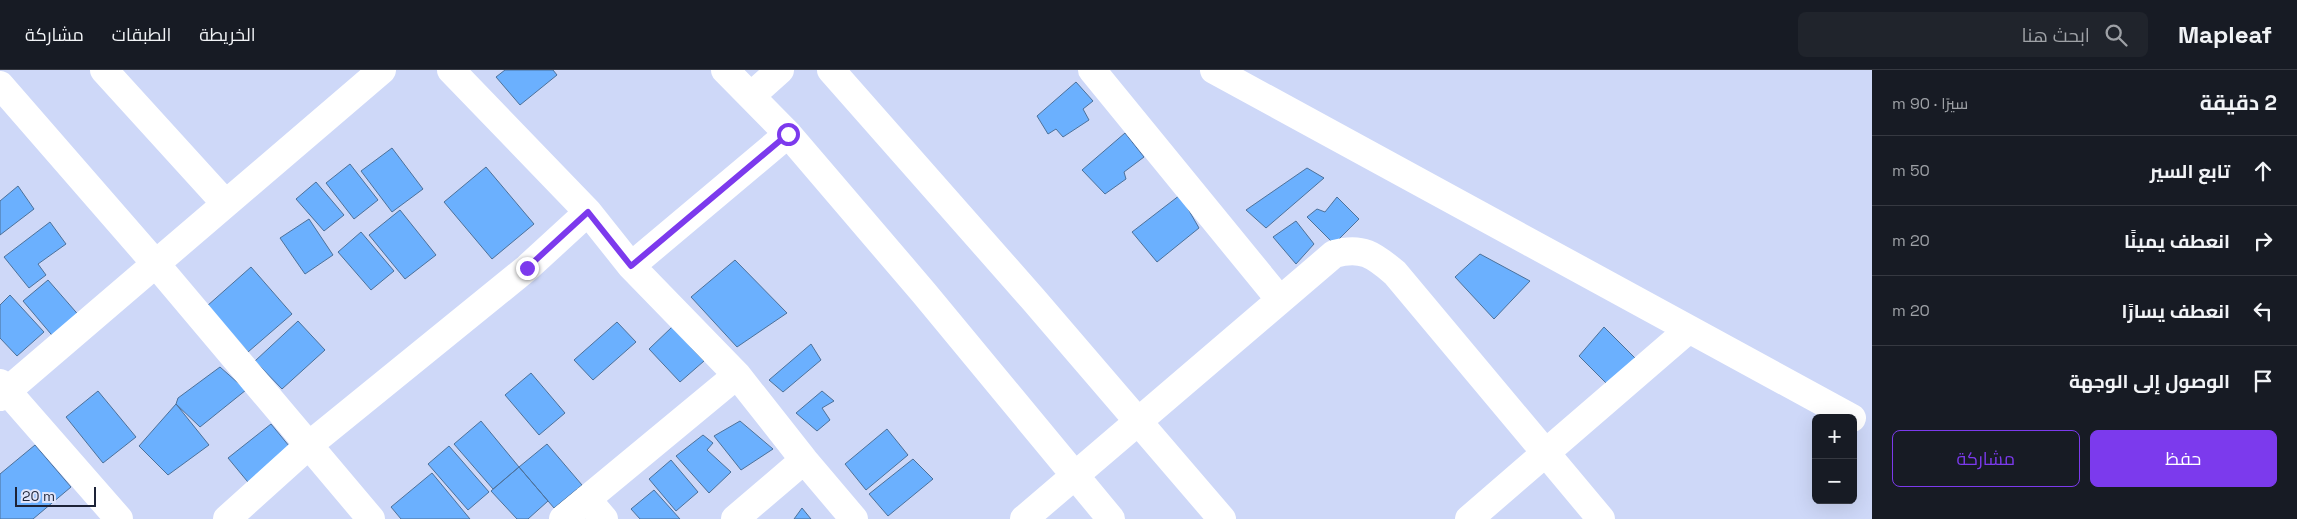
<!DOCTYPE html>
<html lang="ar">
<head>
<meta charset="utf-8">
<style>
  :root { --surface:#171b24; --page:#20242c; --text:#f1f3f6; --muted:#9ea1a6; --line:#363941; --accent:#7c3aed }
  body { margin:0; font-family:"Space Grotesk",Cairo,sans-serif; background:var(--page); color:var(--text); direction:rtl }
  .controls { position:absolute; right:15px; bottom:15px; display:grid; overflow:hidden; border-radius:8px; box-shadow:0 5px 20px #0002 }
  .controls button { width:45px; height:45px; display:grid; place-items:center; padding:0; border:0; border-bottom:1px solid var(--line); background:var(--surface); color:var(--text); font:25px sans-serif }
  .scale { position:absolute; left:15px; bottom:12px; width:81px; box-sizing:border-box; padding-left:5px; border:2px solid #1d2337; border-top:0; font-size:14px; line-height:18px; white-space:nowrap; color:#1d2337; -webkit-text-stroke:4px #dfe5fb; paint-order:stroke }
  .stop { position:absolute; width:15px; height:15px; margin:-11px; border:4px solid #7c3aed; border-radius:50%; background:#fff }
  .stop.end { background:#7c3aed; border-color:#fff; box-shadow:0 1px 5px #0008 }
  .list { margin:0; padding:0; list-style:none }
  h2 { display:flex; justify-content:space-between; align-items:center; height:65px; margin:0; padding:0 20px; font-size:21px }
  h2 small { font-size:16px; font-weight:400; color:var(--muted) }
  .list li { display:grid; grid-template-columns:32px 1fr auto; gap:15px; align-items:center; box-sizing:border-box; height:70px; padding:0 20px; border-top:1px solid var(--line) }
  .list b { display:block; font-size:19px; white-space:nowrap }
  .list em { font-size:16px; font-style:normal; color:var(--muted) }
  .actions { display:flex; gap:10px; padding:15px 20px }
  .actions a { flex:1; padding:11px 0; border:1px solid var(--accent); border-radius:8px; text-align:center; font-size:18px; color:var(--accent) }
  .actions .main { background:var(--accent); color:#fff }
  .icon { flex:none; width:28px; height:28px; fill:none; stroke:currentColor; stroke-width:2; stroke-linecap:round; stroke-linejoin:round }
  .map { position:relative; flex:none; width:1872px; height:449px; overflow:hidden; direction:ltr }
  header { display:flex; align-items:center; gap:30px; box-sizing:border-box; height:70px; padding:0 25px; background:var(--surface); border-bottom:1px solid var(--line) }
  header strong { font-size:24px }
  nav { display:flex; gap:28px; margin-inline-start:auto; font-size:18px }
  .search { width:350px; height:45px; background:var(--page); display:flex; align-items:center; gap:12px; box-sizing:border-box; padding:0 18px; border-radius:8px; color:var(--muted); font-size:19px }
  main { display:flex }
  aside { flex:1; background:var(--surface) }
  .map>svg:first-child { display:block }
  .building { fill:#6bb0fe; stroke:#4d719a }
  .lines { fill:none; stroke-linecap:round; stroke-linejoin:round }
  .minor { stroke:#fff; stroke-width:28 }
  .route { stroke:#7c3aed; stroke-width:6 }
</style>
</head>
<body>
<header>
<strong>Mapleaf</strong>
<div class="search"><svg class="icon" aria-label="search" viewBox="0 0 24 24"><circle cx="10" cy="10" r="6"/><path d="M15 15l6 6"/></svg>ابحث هنا</div>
<nav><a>الخريطة</a><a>الطبقات</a><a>مشاركة</a></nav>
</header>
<main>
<aside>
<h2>2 دقيقة<small>سيرًا · 90 m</small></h2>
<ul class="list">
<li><svg class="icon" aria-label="ahead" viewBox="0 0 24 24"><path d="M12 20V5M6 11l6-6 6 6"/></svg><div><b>تابع السير</b></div><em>50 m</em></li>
<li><svg class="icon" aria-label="right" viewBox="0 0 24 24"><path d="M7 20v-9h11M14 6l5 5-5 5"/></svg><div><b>انعطف يمينًا</b></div><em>20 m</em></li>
<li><svg class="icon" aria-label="left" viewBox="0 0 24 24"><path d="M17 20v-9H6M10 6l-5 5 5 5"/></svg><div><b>انعطف يسارًا</b></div><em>20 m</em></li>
<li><svg class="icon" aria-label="arrive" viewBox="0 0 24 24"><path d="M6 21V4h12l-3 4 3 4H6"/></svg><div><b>الوصول إلى الوجهة</b></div></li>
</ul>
<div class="actions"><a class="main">حفظ</a><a>مشاركة</a></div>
</aside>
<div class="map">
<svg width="1872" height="449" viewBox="0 0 1872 449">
  <rect width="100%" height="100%" fill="#ced8f8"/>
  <path class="building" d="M505 0H553L557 5 520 35 496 7Z
    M1076 12 1093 31 1083 39 1089 50 1063 67 1056 59 1048 64 1037 46Z
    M1125 63 1144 87 1124 102 1126 109 1105 124 1082 100Z
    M392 78 423 119 392 142 361 101Z
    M350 94 378 130 354 149 326 113Z
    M486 97 534 154 492 189 444 132Z
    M1307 98 1324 108 1266 158 1246 140Z
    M316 112 344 145 324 161 296 129Z
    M18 116 34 139 0 165V131Z
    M1180 125 1199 158 1157 192 1132 162Z
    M1337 127 1359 149 1334 174 1307 147 1317 139 1325 142Z
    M400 140 436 185 405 209 369 165Z
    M309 149 333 185 305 204 280 168Z
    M1296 151 1314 174 1296 194 1273 167Z
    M50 152 66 174 38 194 46 205 29 218 4 187Z
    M361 162 394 201 371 220 338 182Z
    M1480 184 1530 211 1494 249 1455 207Z
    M735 190 787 243 737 277 691 227Z
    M251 197 292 244 248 282 207 236Z
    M48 210 82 249 56 270 23 231Z
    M10 225 44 262 17 286 0 268V235Z
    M298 251 325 280 282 319 255 291Z
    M617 252 636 272 593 310 574 290Z
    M672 257 704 291 680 312 649 279Z
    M1604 257 1639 292 1610 317 1579 286Z
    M811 274 821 290 783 322 769 310Z
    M220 297 246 320 200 357 176 334 178 328Z
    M531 303 565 343 539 365 505 325Z
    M98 321 136 367 103 393 66 347Z
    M822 321 834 331 822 338 830 350 817 361 796 343Z
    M176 334 209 375 168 405 139 376Z
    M481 351 519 397 493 419 454 374Z
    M740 351 773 379 741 400 714 366Z
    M271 354 294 382 252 417 228 388Z
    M887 359 908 385 866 420 845 394Z
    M703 365 713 373 707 380 731 402 709 423 676 386Z
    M547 374 582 415 554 438 519 397Z
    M35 375 71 417 33 449H0V404Z
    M449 376 489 422 468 440 428 394Z
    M913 389 933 409 888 446 869 424Z
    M671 390 698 422 676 441 649 409Z
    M519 397 548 431 528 449H517L491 421Z
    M432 403 470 449H401L391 437Z
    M654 420 680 449H640L631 439Z
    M802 438 811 449H794Z"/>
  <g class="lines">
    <path class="minor" d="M104 0 225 133
      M451 0 588 142 631 196 737 305 804 390 854 449
      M725 0 788 64 924 223 1111 449
      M831 0 1033 229 1222 449
      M1092 0 1280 230
      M1214 0 1852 348
      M0 15 155 193 371 449
      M751 26 780 0
      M631 196 788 64
      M0 313 119 449
      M0 327 382 0
      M587 429 604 449
      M227 449 309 375 527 198 588 142
      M563 449 737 305
      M735 449 804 390
      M1024 449 1334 184C1362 176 1374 185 1395 203L1601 449
      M1469 449 1688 260"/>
  </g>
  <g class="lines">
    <path class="route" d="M527 198 588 142 631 196 788 64"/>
  </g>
</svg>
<div class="controls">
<button>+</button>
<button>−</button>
</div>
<div class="scale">20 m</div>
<div class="stop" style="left:788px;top:64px"></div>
<div class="stop end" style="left:527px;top:198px"></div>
</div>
</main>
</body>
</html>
